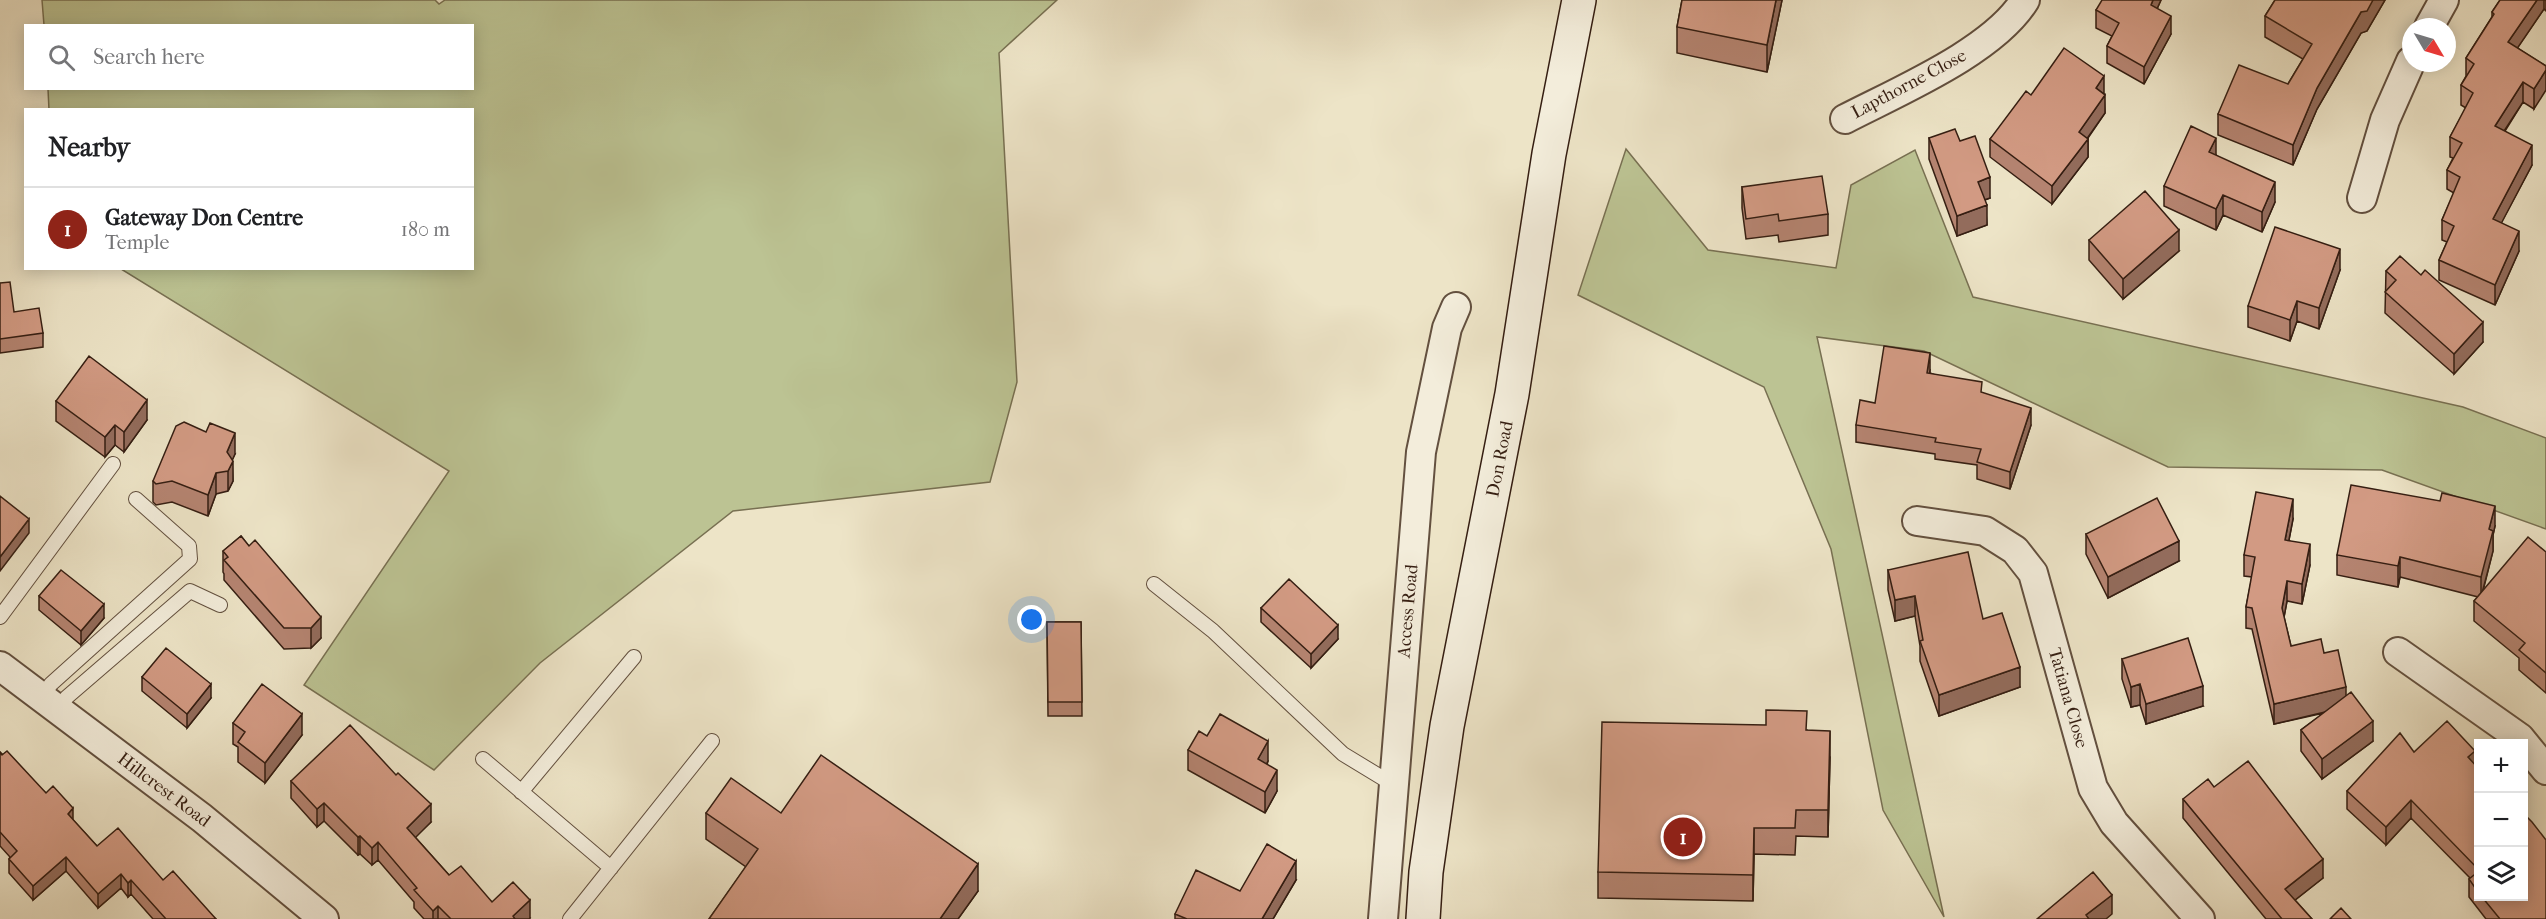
<!DOCTYPE html>
<html lang="en">
<head>
<meta charset="utf-8">
<style>
  :root { --surface:#fff; --page:#f2f2f2; --text:#202124; --muted:#757577; --line:#e0e0e0; --accent:#8f2418 }
  body { margin:0; font-family:"IM FELL French Canon",serif; background:var(--page); color:var(--text) }
  .controls { position:absolute; right:18px; bottom:18px; display:grid; overflow:hidden; border-radius:0px; box-shadow:0 3px 15px #0003 }
  .controls button { width:54px; height:54px; display:grid; place-items:center; padding:0; border:0; border-bottom:2px solid var(--line); background:var(--surface); color:var(--text); font:30px sans-serif }
  .compass { position:absolute; left:2402px; top:18px; width:54px; height:54px; border-radius:50%; background:var(--surface); box-shadow:0 3px 15px #0003; rotate:128deg }
  .you { position:absolute; left:1032px; top:620px; width:21px; height:21px; margin:-15px; border:4px solid #fff; border-radius:50%; background:#1a73e8; box-shadow:0 0 0 9px #1a73e833 }
  .badge { display:grid; place-items:center; width:39px; height:39px; border-radius:50%; background:var(--accent); color:#fff; font-size:20px; font-weight:700 }
  .pin { position:absolute; translate:-50% -50%; border:3px solid #fff; box-shadow:0 2px 6px #0006 }
  .list { margin:0; padding:0; list-style:none }
  h2 { display:flex; justify-content:space-between; align-items:center; height:78px; margin:0; padding:0 24px; font-size:26px }
  h2 small { font-size:20px; font-weight:400; color:var(--muted) }
  .list li { display:grid; grid-template-columns:39px 1fr auto; gap:18px; align-items:center; box-sizing:border-box; height:84px; padding:0 24px; border-top:2px solid var(--line) }
  .list b { display:block; font-size:22px; white-space:nowrap }
  .list p { margin:0; font-size:20px; white-space:nowrap; color:var(--muted) }
  .list em { font-size:20px; font-style:normal; color:var(--muted) }
  .icon { flex:none; width:33px; height:33px; fill:none; stroke:currentColor; stroke-width:2; stroke-linecap:round; stroke-linejoin:round }
  .map { position:relative; flex:none; width:2546px; height:919px; overflow:hidden }
  .search { position:absolute; background:var(--surface); box-shadow:0 3px 15px #0003; left:24px; top:24px; width:450px; height:66px; display:flex; align-items:center; gap:15px; box-sizing:border-box; padding:0 21px; border-radius:0px; color:var(--muted); font-size:22px }
  .panel { position:absolute; background:var(--surface); box-shadow:0 3px 15px #0003; left:24px; top:108px; width:450px; height:162px; border-radius:0px }
  .map>svg:first-child { display:block }
  .green { fill:#bcc393; stroke:#787052; stroke-width:1.5 }
  .lines { fill:none; stroke-linecap:round; stroke-linejoin:round }
  .lane-casing { stroke:#63503f; stroke-width:16 }
  .street-casing { stroke:#63503f; stroke-width:32 }
  .secondary-casing { stroke:#351e12; stroke-width:36 }
  .lane { stroke:#f3eddb; stroke-width:14 }
  .street { stroke:#f3eddb; stroke-width:28 }
  .secondary { stroke:#f3eddb; stroke-width:33 }
  .wall { fill:#b58471; stroke:#351e12; stroke-width:1.5 }
  .shaded-wall { fill:#936c5c; stroke:#351e12; stroke-width:1.5 }
  .building { fill:#d29a83; stroke:#351e12; stroke-width:1.5 }
  .labels { text-anchor:middle; dominant-baseline:central; stroke-width:5; stroke-linejoin:round; paint-order:stroke }
  .street-label { font-size:18px; fill:#351e12; stroke:#f3eddb }
</style>
</head>
<body>
<div class="map">
<svg width="2546" height="919" viewBox="0 0 2546 919">
  <rect width="100%" height="100%" fill="#ede4c7"/>
  <filter id="stains"><feTurbulence type="fractalNoise" baseFrequency=".00333" numOctaves="4"/><feColorMatrix values="0 0 0 0 .2 0 0 0 0 .09 0 0 0 0 .02 0 0 0 .5 -.17"/></filter>
  <radialGradient id="worn" r=".72"><stop offset=".6" stop-color="#630" stop-opacity="0"/><stop offset="1" stop-color="#630" stop-opacity=".3"/></radialGradient>
  <path class="green" d="M42 0H435L439 4 445 0H1057L999 53 1017 382 990 482 733 511 540 663 434 770 304 685 449 471 121 269 472 268V110H49L48 89 472 88V26L44 25Z
    M1626 149 1708 250 1836 268 1851 185 1915 150 1973 297 2463 407 2546 438V529L2382 470 2168 467 1924 351 1817 337 1944 917 1883 810 1831 549 1764 387 1578 295Z"/>
  <g class="lines">
    <g class="lane-casing">
      <path id="lane" d="M1154 584 1213 631 1343 754 1394 785
        M0 617 113 464
        M42 697 51 684 190 559 189 546 136 499
        M58 709 67 697 190 591 220 605
        M483 759 611 868
        M521 792 634 657
        M570 919 712 741"/>
    </g>
    <g class="street-casing">
      <path id="street" d="M2429 27 2444 0
        M1845 119C1899 91 1994 51 2025 0
        M2362 198 2385 120 2411 61
        M1917 521 1985 531 2015 550 2033 573 2093 788 2114 823 2200 919
        M2398 652 2520 738 2546 770
        M0 666 202 818 324 919
        M1383 919 1421 452 1447 328 1456 307"/>
    </g>
    <g class="secondary-casing">
      <path id="secondary" d="M1423 919 1426 872 1447 726 1512 394 1549 154 1579 0"/>
    </g>
    <use href="#lane" class="lane"/>
    <use href="#street" class="street"/>
    <use href="#secondary" class="secondary"/>
  </g>
  <path class="wall" d="M1682 0H1782L1767 72 1677 53V27Z
    M2161 0 2157 9 2171 34 2144 84 2107 63V46L2112 36 2096 28V10Z
    M2275 0H2385L2367 31 2361 33 2317 109 2293 165 2218 135V114L2288 84 2303 59 2265 37V16Z
    M2500 0H2546V11L2544 9 2517 48 2546 66 2534 109 2523 102 2505 131 2532 165 2501 223 2519 251 2495 305 2439 280V260L2447 242 2442 240V220L2454 193 2447 189V170L2453 158 2450 157V137L2466 108 2461 105V85L2466 76V58L2492 17V12Z
    M2104 94 2105 113 2088 138V157L2052 204 1990 157V139L2031 95Z
    M1929 138 1960 141 1990 198 1985 200 1987 225 1957 236 1929 159Z
    M2216 155 2275 202 2262 232 2223 215 2216 230 2164 206V186Z
    M1742 187 1828 214V235L1779 242 1778 235 1746 239 1742 208Z
    M2089 240 2179 251 2123 299 2089 260Z
    M2340 270 2319 329 2297 321 2290 341 2248 327V306Z
    M2386 271 2421 275 2483 342 2454 374 2385 313Z
    M0 283 14 312 43 333V347L0 353Z
    M1930 370V373L1982 393 2031 425 2010 489 1977 479V465L1935 459V454L1856 442V425L1875 403Z
    M56 401 147 420 124 452 115 445 105 457 56 421Z
    M235 454 232 460 233 481 228 491 216 494 208 516 172 502 156 505 153 502V481Z
    M2293 519 2289 540 2310 565 2302 604 2287 601 2284 617 2291 646 2324 653 2346 696 2373 741 2322 779 2301 751V730L2324 713 2274 724 2252 629 2246 628V607L2252 577 2244 576V555Z
    M2495 526 2493 535V551L2483 591 2546 552V693L2519 670V658L2474 621V601L2478 597 2400 577 2398 587 2337 575V555Z
    M2086 534 2179 561 2108 598 2086 554Z
    M241 536 321 638 311 648 284 649 224 580V574L223 572V551Z
    M1888 570 1983 619 2020 687 1939 716 1920 661V646L1915 616 1895 621 1888 590Z
    M39 596 104 618 81 645 39 610Z
    M1261 608 1338 639 1311 668 1261 622Z
    M1047 622H1081L1082 716H1048Z
    M2122 659 2203 706 2146 724 2140 705 2131 707 2122 679Z
    M142 677 211 698 187 728 142 691Z
    M233 723 302 735 265 783 238 762V747L233 744Z
    M1807 730 1830 757 1828 837 1796 836 1795 855 1754 854 1753 901 1598 898V872Z
    M1188 750 1268 761 1267 765 1277 791 1265 813 1188 770Z
    M0 752 46 793 73 820 97 846 163 880 216 919H153L131 894 128 897 121 888 98 908 66 871 33 900 9 873V859L10 857 0 846Z
    M2414 752 2475 764 2478 768V897H2523L2546 919H2486L2469 897V879L2470 878 2411 818 2386 845 2347 809V791Z
    M291 781 431 822 415 837 449 875 492 902 530 918 529 919H424L414 908V902L378 860 372 865 360 854 358 855 324 821 317 827 291 798Z
    M2214 787 2323 878 2295 900 2312 919H2266L2183 818V799Z
    M706 813H781L978 891 958 919H709L746 867 706 839Z
    M1296 880 1273 919H1175V914L1240 891Z"/>
  <path class="shaded-wall" d="M1776 0H1782L1767 72V45Z
    M2153 0H2161L2151 22V5Z
    M2373 0H2385L2367 31 2361 33 2317 109 2293 165V145L2317 88 2361 12Z
    M2537 0H2544V9L2508 62V42Z
    M2171 16V34L2144 84V67Z
    M2546 70V90L2534 109V89Z
    M2104 76V94L2096 88Z
    M2523 82V102L2495 145V126Z
    M2105 95V113L2079 150V132Z
    M2216 138V158L2209 152Z
    M2088 139V157L2052 204V186Z
    M2532 145V165L2493 239V219Z
    M1990 177V198L1978 202V182Z
    M2275 182V202L2262 232V212Z
    M2223 195V215L2216 230V209Z
    M1987 205V225L1957 236V216Z
    M2179 230V251L2123 299V279Z
    M2519 231V251L2495 305V285Z
    M2340 249V270L2319 329V308Z
    M2297 301V321L2290 341V320Z
    M2483 322V342L2454 374V354Z
    M1930 353V370L1927 390V373Z
    M147 400V420L124 452V432Z
    M2031 408V425L2010 489V472Z
    M115 425V445L105 457V437Z
    M235 433V454L227 472V452Z
    M233 461V481L228 491V471Z
    M216 473V494L208 516V495Z
    M2293 499V519L2285 560V540Z
    M2495 506V526L2493 535V551L2481 597V577L2489 529Z
    M29 519V533L0 571V557Z
    M2179 541V561L2108 598V577Z
    M2310 544V565L2302 604V584Z
    M2400 557V577L2398 587V566Z
    M2287 581V601L2282 628V608Z
    M1915 596V616L1895 621V600Z
    M104 604V618L81 645V631Z
    M321 617V638L311 648V628Z
    M1338 625V639L1311 668V654Z
    M2020 667V687L1939 716V695Z
    M211 684V698L187 728V714Z
    M2140 684V705L2131 707V687Z
    M2203 686V706L2146 724V704Z
    M2346 687V707L2274 724V704Z
    M302 714V735L265 783V763Z
    M2373 721V741L2322 779V759Z
    M1830 731V757L1828 837V810Z
    M1268 741V761L1258 780V759Z
    M2475 751V769L2468 757Z
    M1277 770V791L1265 813V792Z
    M2411 800V818L2386 845V827Z
    M324 803V821L317 827V809Z
    M431 804V822L407 846V828Z
    M73 808V822L68 814Z
    M1754 828V854L1753 901V875Z
    M360 836V854L358 855V837Z
    M378 842V860L372 865V848Z
    M66 857V871L33 900V886Z
    M2323 859V878L2285 908V889Z
    M1296 861V880L1273 919H1262Z
    M978 864V891L958 919H940Z
    M121 874V888L98 908V894Z
    M131 880V894L128 897V883Z
    M2112 895V914L2106 919H2086V915Z
    M530 900V918L529 919H513V916Z
    M438 906V919H433V911Z"/>
  <path class="building" d="M1682 0H1776L1767 45 1677 27Z
    M2102 0H2153L2151 5 2171 16 2144 67 2107 46 2119 23 2096 10Z
    M2275 0H2373L2367 11 2361 12 2317 88 2293 145 2218 114 2239 65 2288 84 2312 44 2265 16Z
    M2500 0H2537L2508 42 2546 66V70L2534 89 2523 82 2495 126 2532 145 2493 219 2519 231 2495 285 2439 260 2454 226 2442 220 2460 177 2447 170 2462 143 2450 137 2473 93 2461 85 2474 64 2466 58 2494 14 2492 12Z
    M2064 48 2104 76 2096 88 2105 95 2079 132 2088 139 2052 186 1990 139 2026 91 2031 95Z
    M2191 126 2216 138 2209 152 2275 182 2262 212 2223 195 2216 209 2164 186Z
    M1955 129 1960 141 1975 136 1990 177 1978 182 1987 205 1957 216 1929 138Z
    M1822 176 1828 214 1779 221 1778 214 1746 219 1742 187Z
    M2145 191 2179 230 2123 279 2089 240Z
    M2275 227 2340 249 2319 308 2297 301 2290 320 2248 306Z
    M2400 256 2421 275 2425 270 2483 322 2454 354 2385 292 2396 280 2386 271Z
    M10 282 14 312 39 308 43 333 0 339V283Z
    M1884 346 1930 353 1927 373 1982 382 1981 392 2031 408 2010 472 1977 462 1981 449 1935 442 1936 438 1856 425 1860 400 1875 403Z
    M89 356 147 400 124 432 115 425 105 437 56 401Z
    M184 422 206 432 210 423 235 433 227 452 233 461 228 471 216 473 208 495 172 481 156 484 153 481 176 426Z
    M2351 485 2440 501 2442 493 2495 506 2489 529 2493 531 2481 577 2400 557 2398 566 2337 555Z
    M2256 492 2293 499 2285 540 2310 544 2302 584 2287 581 2282 608 2291 646 2321 639 2324 653 2338 650 2346 687 2274 704 2252 608 2246 607 2255 557 2244 555Z
    M0 496 29 519 0 557Z
    M2157 498 2179 541 2108 577 2086 534Z
    M241 536 249 546 255 540 321 617 311 628H284L224 560 228 557 223 551Z
    M2528 537 2546 552V673L2519 650 2525 643 2474 601Z
    M1968 552 1983 619 2002 613 2020 667 1939 695 1920 641 1923 640 1915 596 1895 600 1888 570Z
    M61 570 104 604 81 631 39 596Z
    M1289 579 1338 625 1311 654 1261 608Z
    M1047 622H1081L1082 702H1048Z
    M2188 638 2203 686 2146 704 2140 684 2131 687 2122 659Z
    M166 648 211 684 187 714 142 677Z
    M262 684 302 714 265 763 238 742 245 732 233 723Z
    M2351 692 2373 721 2322 759 2301 730Z
    M1766 710 1807 711 1806 730 1830 731 1828 810H1796L1795 828H1754L1753 875 1598 872 1602 722 1766 725Z
    M1220 714 1268 741 1258 759 1277 770 1265 792 1188 750 1199 731 1207 736Z
    M2447 721 2475 751 2468 757 2478 768V869L2411 800 2386 827 2347 791 2400 733 2414 752Z
    M350 725 396 775 398 773 431 804 407 828 449 875 461 866 492 902 513 882 530 900 513 916 515 919H451L438 906 433 911 414 890 417 888 378 842 372 848 360 836 358 837 324 803 317 809 291 781Z
    M7 751 46 793 53 786 73 808 68 814 97 846 118 828 163 880 173 871 216 919H166L131 880 128 883 121 874 98 894 66 857 33 886 9 859 17 851 0 832V752L2 755Z
    M821 755 978 864 940 919H709L758 849 706 813 731 778 781 813Z
    M2248 761 2323 859 2285 889 2312 919H2282L2183 799 2208 779 2214 787Z
    M2523 813 2532 822 2546 840V919H2500L2482 897H2523Z
    M1267 844 1296 861 1262 919H1187L1175 914 1196 870 1240 891Z
    M2093 872 2112 895 2086 915 2089 919H2037Z
    M2478 872V892L2469 879Z
    M2341 908 2351 919H2330Z"/>
  <g class="labels">
    <g class="street-label">
      <text transform="translate(1909 84) rotate(-28)">Lapthorne Close</text>
      <text transform="translate(1500 459) rotate(-79)">Don Road</text>
      <text transform="translate(1408 611) rotate(-85)">Access Road</text>
      <text transform="translate(2068 698) rotate(74)">Tatiana Close</text>
      <text transform="translate(164 790) rotate(37)">Hillcrest Road</text>
    </g>
  </g>
  <rect width="100%" height="100%" filter="url(#stains)"/>
  <rect width="100%" height="100%" fill="url(#worn)"/>
</svg>
<div class="controls">
<button>+</button>
<button>−</button>
<button><svg class="icon" aria-label="layers" viewBox="0 0 24 24"><path d="M12 4l9 5-9 5-9-5zM3 14l9 5 9-5"/></svg></button>
</div>
<svg class="compass" viewBox="-18 -18 36 36"><path d="M0-13l5 13h-10z" fill="#e53935"/><path d="M0 13l5-13h-10z" fill="#757577"/></svg>
<div class="you"></div>
<div class="pin badge" style="left:1683px;top:837px">1</div>
<div class="search"><svg class="icon" aria-label="search" viewBox="0 0 24 24"><circle cx="10" cy="10" r="6"/><path d="M15 15l6 6"/></svg>Search here</div>
<section class="panel">
<h2>Nearby<small></small></h2>
<ul class="list">
<li><span class="badge">1</span><div><b>Gateway Don Centre</b><p>Temple</p></div><em>180 m</em></li>
</ul>
</section>
</div>
</body>
</html>
